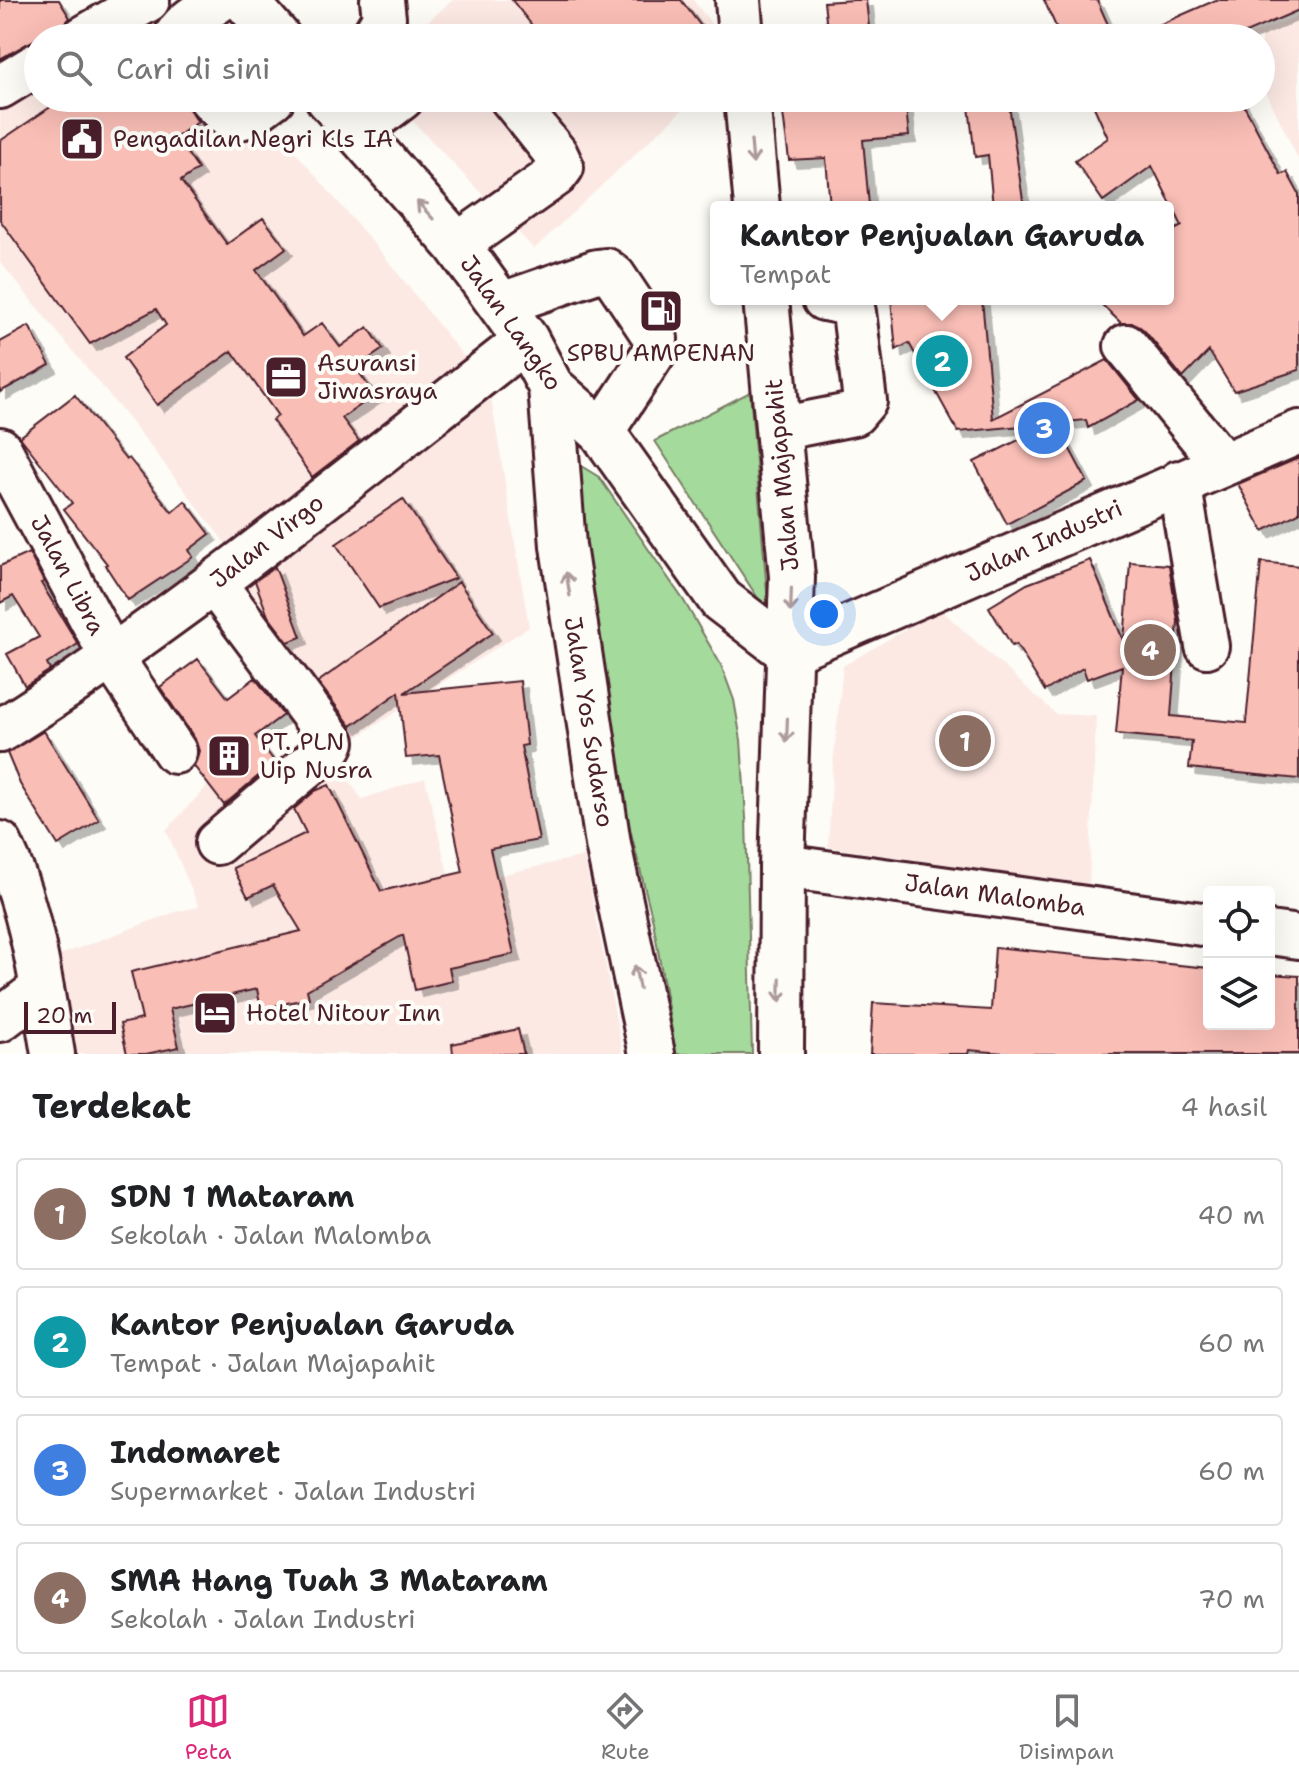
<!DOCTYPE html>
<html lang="id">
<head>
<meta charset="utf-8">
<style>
  :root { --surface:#fff; --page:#f6f6f6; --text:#202124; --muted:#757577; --line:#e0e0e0; --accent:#db2777 }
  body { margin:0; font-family:"Shantell Sans",sans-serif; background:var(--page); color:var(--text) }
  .controls { position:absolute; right:24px; bottom:24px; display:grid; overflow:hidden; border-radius:8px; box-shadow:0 8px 32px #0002 }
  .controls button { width:72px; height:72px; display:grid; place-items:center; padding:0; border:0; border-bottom:2px solid var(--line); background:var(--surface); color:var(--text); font:40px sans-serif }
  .scale { position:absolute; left:24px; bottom:20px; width:92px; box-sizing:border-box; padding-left:8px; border:4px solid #4a1f2b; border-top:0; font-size:22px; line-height:28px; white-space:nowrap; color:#4a1f2b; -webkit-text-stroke:6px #fdfcf7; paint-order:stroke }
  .you { position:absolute; left:824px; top:614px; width:28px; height:28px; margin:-20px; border:6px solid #fff; border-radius:50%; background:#1a73e8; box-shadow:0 0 0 12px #1a73e833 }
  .badge { display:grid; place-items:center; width:52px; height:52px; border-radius:50%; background:var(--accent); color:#fff; font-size:26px; font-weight:700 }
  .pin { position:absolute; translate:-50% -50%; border:4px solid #fff; box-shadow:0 2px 8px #0006 }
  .popup { position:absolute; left:710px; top:201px; width:464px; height:104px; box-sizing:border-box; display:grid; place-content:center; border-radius:8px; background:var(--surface); filter:drop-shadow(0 2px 6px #0005); font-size:26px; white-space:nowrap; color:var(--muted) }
  .popup b { font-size:30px; color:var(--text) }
  .popup::after { content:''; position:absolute; left:50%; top:100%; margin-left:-16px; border:16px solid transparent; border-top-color:var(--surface) }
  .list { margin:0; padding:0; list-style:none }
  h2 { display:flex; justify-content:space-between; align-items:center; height:104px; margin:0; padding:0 32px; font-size:34px }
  h2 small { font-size:26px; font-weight:400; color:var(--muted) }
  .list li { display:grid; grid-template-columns:52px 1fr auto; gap:24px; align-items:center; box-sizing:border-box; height:112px; margin:0 16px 16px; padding:0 16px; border:2px solid var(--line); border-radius:8px }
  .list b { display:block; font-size:30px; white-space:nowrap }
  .list p { margin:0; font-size:26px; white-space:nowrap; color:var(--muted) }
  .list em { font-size:26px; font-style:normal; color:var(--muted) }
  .icon { flex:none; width:44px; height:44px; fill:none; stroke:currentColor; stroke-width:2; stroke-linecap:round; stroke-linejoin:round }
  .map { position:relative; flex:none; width:1299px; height:1054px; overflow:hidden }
  .search { position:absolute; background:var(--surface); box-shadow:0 8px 32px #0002; left:24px; right:24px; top:24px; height:88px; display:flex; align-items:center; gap:20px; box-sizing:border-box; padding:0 28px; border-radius:44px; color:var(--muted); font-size:30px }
  .sheet { height:616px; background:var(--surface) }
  nav { display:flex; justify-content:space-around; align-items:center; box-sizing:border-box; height:112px; border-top:2px solid var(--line); background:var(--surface); font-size:22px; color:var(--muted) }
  nav a { display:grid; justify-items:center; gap:4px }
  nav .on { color:var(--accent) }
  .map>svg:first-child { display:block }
  .built { fill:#fce9e4 }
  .green { fill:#a5da9d; stroke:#787c64; stroke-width:2 }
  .building { fill:#f9beb6; stroke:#4a1f2b; stroke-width:2; filter:url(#shadow) }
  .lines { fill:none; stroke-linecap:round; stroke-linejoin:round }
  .minor-casing { stroke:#4a1f2b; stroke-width:48 }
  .major-casing { stroke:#4a1f2b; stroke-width:50 }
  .minor { stroke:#fdfcf7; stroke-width:42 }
  .major { stroke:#fdfcf7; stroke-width:44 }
  .oneway { stroke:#ac999b }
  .labels { text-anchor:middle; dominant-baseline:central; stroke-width:8; stroke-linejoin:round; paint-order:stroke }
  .poi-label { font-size:24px; fill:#4a1f2b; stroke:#fdfcf7; text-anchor:start }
  .street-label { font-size:24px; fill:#4a1f2b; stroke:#fdfcf7 }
</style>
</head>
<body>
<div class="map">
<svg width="1299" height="1054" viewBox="0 0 1299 1054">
  <defs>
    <filter id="shadow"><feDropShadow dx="7" dy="7" stdDeviation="0" flood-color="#0004"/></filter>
  </defs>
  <rect width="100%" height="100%" fill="#fdfcf7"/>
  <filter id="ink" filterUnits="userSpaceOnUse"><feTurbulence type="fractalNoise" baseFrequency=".0125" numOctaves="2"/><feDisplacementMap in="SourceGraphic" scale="16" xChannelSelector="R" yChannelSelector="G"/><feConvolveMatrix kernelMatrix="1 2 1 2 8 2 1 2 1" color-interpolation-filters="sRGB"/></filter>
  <g filter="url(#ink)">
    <path class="built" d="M453 0H693L723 38H408Z
      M1299 15V161L1261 81V38H1242Z
      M38 88V98H249L381 252 468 362 228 547 149 444 0 262V110Z
      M391 98H695L534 249Z
      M490 392 529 627 323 759 225 588Z
      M940 609 1056 714 1096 716 1089 885 828 847 833 765 843 666Z
      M270 765 342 771 362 799 425 778 451 886 584 856 623 1054H71L52 958 178 911 199 907 166 830 214 779Z"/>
    <path class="green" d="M750 392 769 615 655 441Z
      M581 466 599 477 684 601 721 665 734 700 741 740 746 818 752 1054H676L653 921 618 781 573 470Z"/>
    <path class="building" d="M0 0H59L70 18 62 27 59 38H38L0 59Z
      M512 0H681L710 38H542Z
      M854 0H866L869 27 865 28 866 38H828L824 2Z
      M1044 0H1097L1114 38H1061Z
      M1216 0H1299V10L1234 38H1129Z
      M64 98H181L198 122 176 137 198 169 181 181 227 244 263 218 286 248 256 270 303 336 322 323 340 347 368 327 383 349 356 368 375 395 342 418 359 441 312 477 272 420 278 416 232 351 157 405 123 358 166 325 156 309 90 344 0 220V141Z
      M781 98H905L909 136 863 140 869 205 830 207 826 158 789 160Z
      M968 98H1008L1024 207H993L988 155 975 157Z
      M1090 98H1240L1281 175 1287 172 1299 194V370L1234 391 1209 351 1183 378 1144 330 1134 323H1121L1096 299H1168V233L1182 226 1152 166 1103 201 1075 161 1108 138Z
      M891 299H982L993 419 1107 360 1139 400 1088 428 1086 420 1056 423 1087 481 1007 524 974 462 1053 423 958 432 909 343 896 350Z
      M29 326 50 365 0 392V342Z
      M75 395 126 460 129 458 172 512 185 501 210 534 189 550 193 557 128 600 105 565 107 564 64 509 72 503 20 437Z
      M1299 458V513L1263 531 1238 484Z
      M403 499 456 578 379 608 336 544Z
      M29 553 44 582 41 583 78 644 47 664 50 670 25 686 7 654 39 637 13 596 0 603V566Z
      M1090 560 1124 642 1130 562 1169 565 1178 621 1171 716 1246 723 1261 562 1299 566V779L1189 768 1192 741 1116 734 1122 666 1087 679 1083 668 1045 691 1016 644 1012 646 989 607 1027 584Z
      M275 567 301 637 288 642 268 616 255 581Z
      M459 582 493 633 404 693 520 681 527 745 521 746 539 840 490 849 514 954 449 968 452 981 415 990 403 935 307 990 309 998 261 1009 257 989 170 1009 179 1047 146 1054H127L120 1024 142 1019 131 972 301 931 273 885 248 897 233 868 306 833 294 809 315 791 329 785 381 891 463 872 439 755 406 758 399 692 351 726 318 682Z
      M198 659 228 698 255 678 283 715 255 736 275 762 224 805 194 766 199 751 195 739 160 687Z
      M44 731 99 820 58 845 20 784 7 753Z
      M995 947 1209 968V1024H1269V974L1299 976V1054H1015L969 1050 968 1054H870L873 1003 991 1010Z
      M518 1029 524 1054H453L452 1044Z"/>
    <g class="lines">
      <g class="minor-casing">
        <path id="minor" d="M83 38 148 0
          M175 38C182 21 206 10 220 0
          M372 38 384 18 382 0
          M0 87 38 64
          M210 98C236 130 244 119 273 98
          M357 132 402 98
          M457 245 556 175 562 167 556 154 511 98
          M502 304 597 271 606 270 614 276 656 339 655 351 602 432
          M1126 346 1223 464
          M778 429 854 414 865 401 854 312 849 304 824 299
          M0 449 112 658 175 752
          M1179 482 1207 646
          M214 583 333 742 331 746 217 843
          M789 652 1299 432
          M0 731C185 614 354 474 526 340
          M0 843C32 907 41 984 53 1054
          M782 866 1209 925
          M1269 933 1299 937
          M0 1020 42 988"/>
      </g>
      <g class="major-casing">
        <path id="major" d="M245 0 278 38
          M738 0 741 38
          M328 98 457 245 526 340 551 387 602 432 721 600 789 652
          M747 98 757 207
          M766 299 792 577 782 866 781 1054
          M551 387 563 546 608 844 652 1054"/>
      </g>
      <use href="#minor" class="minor"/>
      <use href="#major" class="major"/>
    </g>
    <defs><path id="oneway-shaft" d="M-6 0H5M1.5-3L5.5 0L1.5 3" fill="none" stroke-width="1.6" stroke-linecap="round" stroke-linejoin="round" transform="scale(2)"/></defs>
    <g class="oneway">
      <use href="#oneway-shaft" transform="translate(752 152) rotate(85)"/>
      <use href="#oneway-shaft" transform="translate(425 210) rotate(-132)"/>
      <use href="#oneway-shaft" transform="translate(568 584) rotate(-99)"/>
      <use href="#oneway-shaft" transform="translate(791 600) rotate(92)"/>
      <use href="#oneway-shaft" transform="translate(787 730) rotate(92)"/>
      <use href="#oneway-shaft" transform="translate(637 977) rotate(-101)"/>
      <use href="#oneway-shaft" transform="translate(780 990) rotate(91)"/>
    </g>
  </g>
  <defs>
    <g id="civic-square" transform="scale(2.3)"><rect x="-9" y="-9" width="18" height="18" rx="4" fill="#4a1f2b" stroke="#fdfcf7"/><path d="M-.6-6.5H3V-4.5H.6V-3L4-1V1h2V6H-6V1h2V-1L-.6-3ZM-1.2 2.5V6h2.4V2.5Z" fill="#fff"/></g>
    <g id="fuel-square" transform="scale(2.3)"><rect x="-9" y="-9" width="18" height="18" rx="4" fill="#4a1f2b" stroke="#fdfcf7"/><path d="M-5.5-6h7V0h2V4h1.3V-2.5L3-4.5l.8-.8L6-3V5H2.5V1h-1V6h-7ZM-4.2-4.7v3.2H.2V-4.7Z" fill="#fff"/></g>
    <g id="office-square" transform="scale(2.3)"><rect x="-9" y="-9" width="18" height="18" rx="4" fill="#4a1f2b" stroke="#fdfcf7"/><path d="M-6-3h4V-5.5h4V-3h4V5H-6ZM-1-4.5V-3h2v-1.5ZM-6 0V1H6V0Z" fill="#fff"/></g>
    <g id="building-square" transform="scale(2.3)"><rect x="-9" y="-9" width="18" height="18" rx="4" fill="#4a1f2b" stroke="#fdfcf7"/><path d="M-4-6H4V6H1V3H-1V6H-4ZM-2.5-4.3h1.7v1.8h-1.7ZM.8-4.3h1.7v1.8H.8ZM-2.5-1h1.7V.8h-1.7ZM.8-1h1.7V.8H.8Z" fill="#fff"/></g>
    <g id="hotel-square" transform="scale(2.3)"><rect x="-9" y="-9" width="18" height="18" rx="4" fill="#4a1f2b" stroke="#fdfcf7"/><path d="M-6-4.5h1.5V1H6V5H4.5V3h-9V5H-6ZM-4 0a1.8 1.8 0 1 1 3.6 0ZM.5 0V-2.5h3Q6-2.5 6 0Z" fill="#fff"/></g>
  </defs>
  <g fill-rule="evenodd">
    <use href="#civic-square" x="82" y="139"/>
    <use href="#fuel-square" x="661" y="311"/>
    <use href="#office-square" x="286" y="377"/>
    <use href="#building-square" x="229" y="756"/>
    <use href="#hotel-square" x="215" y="1013"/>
  </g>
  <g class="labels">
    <g class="poi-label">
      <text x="113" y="139">Pengadilan Negri Kls IA</text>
      <text x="661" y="353" text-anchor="middle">SPBU AMPENAN</text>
      <text x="317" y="363">Asuransi<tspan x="317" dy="28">Jiwasraya</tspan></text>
      <text x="260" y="742">PT. PLN<tspan x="260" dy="28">Uip Nusra</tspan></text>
      <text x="246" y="1013">Hotel Nitour Inn</text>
    </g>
    <g class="street-label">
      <text transform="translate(511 323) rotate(55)">Jalan Langko</text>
      <text transform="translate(782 475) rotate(-95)">Jalan Majapahit</text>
      <text transform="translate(267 541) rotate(-38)">Jalan Virgo</text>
      <text transform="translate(1044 541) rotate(-24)">Jalan Industri</text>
      <text transform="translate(68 575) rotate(62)">Jalan Libra</text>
      <text transform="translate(589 722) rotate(81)">Jalan Yos Sudarso</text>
      <text transform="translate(995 895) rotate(8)">Jalan Malomba</text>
    </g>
  </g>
</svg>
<div class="controls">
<button><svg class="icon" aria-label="locate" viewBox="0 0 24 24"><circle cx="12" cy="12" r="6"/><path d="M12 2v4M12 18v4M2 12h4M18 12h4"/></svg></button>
<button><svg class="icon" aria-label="layers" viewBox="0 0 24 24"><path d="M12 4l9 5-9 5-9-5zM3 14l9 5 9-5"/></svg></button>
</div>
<div class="scale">20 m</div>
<div class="you"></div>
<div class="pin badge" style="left:965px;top:741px;background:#8d6e63">1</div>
<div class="pin badge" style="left:942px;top:361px;background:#0f9aa8">2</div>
<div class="popup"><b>Kantor Penjualan Garuda</b>Tempat</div>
<div class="pin badge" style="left:1044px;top:428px;background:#3f7fe0">3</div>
<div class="pin badge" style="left:1150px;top:650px;background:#8d6e63">4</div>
<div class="search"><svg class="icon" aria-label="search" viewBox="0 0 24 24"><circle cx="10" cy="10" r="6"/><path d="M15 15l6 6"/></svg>Cari di sini</div>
</div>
<section class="sheet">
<h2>Terdekat<small>4 hasil</small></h2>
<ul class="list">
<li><span class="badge" style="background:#8d6e63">1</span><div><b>SDN 1 Mataram</b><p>Sekolah · Jalan Malomba</p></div><em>40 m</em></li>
<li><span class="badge" style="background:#0f9aa8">2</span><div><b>Kantor Penjualan Garuda</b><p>Tempat · Jalan Majapahit</p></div><em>60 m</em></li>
<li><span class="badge" style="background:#3f7fe0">3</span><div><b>Indomaret</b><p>Supermarket · Jalan Industri</p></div><em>60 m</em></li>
<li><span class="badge" style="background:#8d6e63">4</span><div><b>SMA Hang Tuah 3 Mataram</b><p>Sekolah · Jalan Industri</p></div><em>70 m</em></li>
</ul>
</section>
<nav>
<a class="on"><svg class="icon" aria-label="map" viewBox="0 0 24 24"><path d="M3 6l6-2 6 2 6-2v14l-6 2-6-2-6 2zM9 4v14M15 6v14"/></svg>Peta</a>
<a><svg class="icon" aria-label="directions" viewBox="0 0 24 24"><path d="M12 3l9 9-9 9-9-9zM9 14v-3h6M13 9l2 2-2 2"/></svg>Rute</a>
<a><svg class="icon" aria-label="saved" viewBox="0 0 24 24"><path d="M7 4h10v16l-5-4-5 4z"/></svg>Disimpan</a>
</nav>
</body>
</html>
